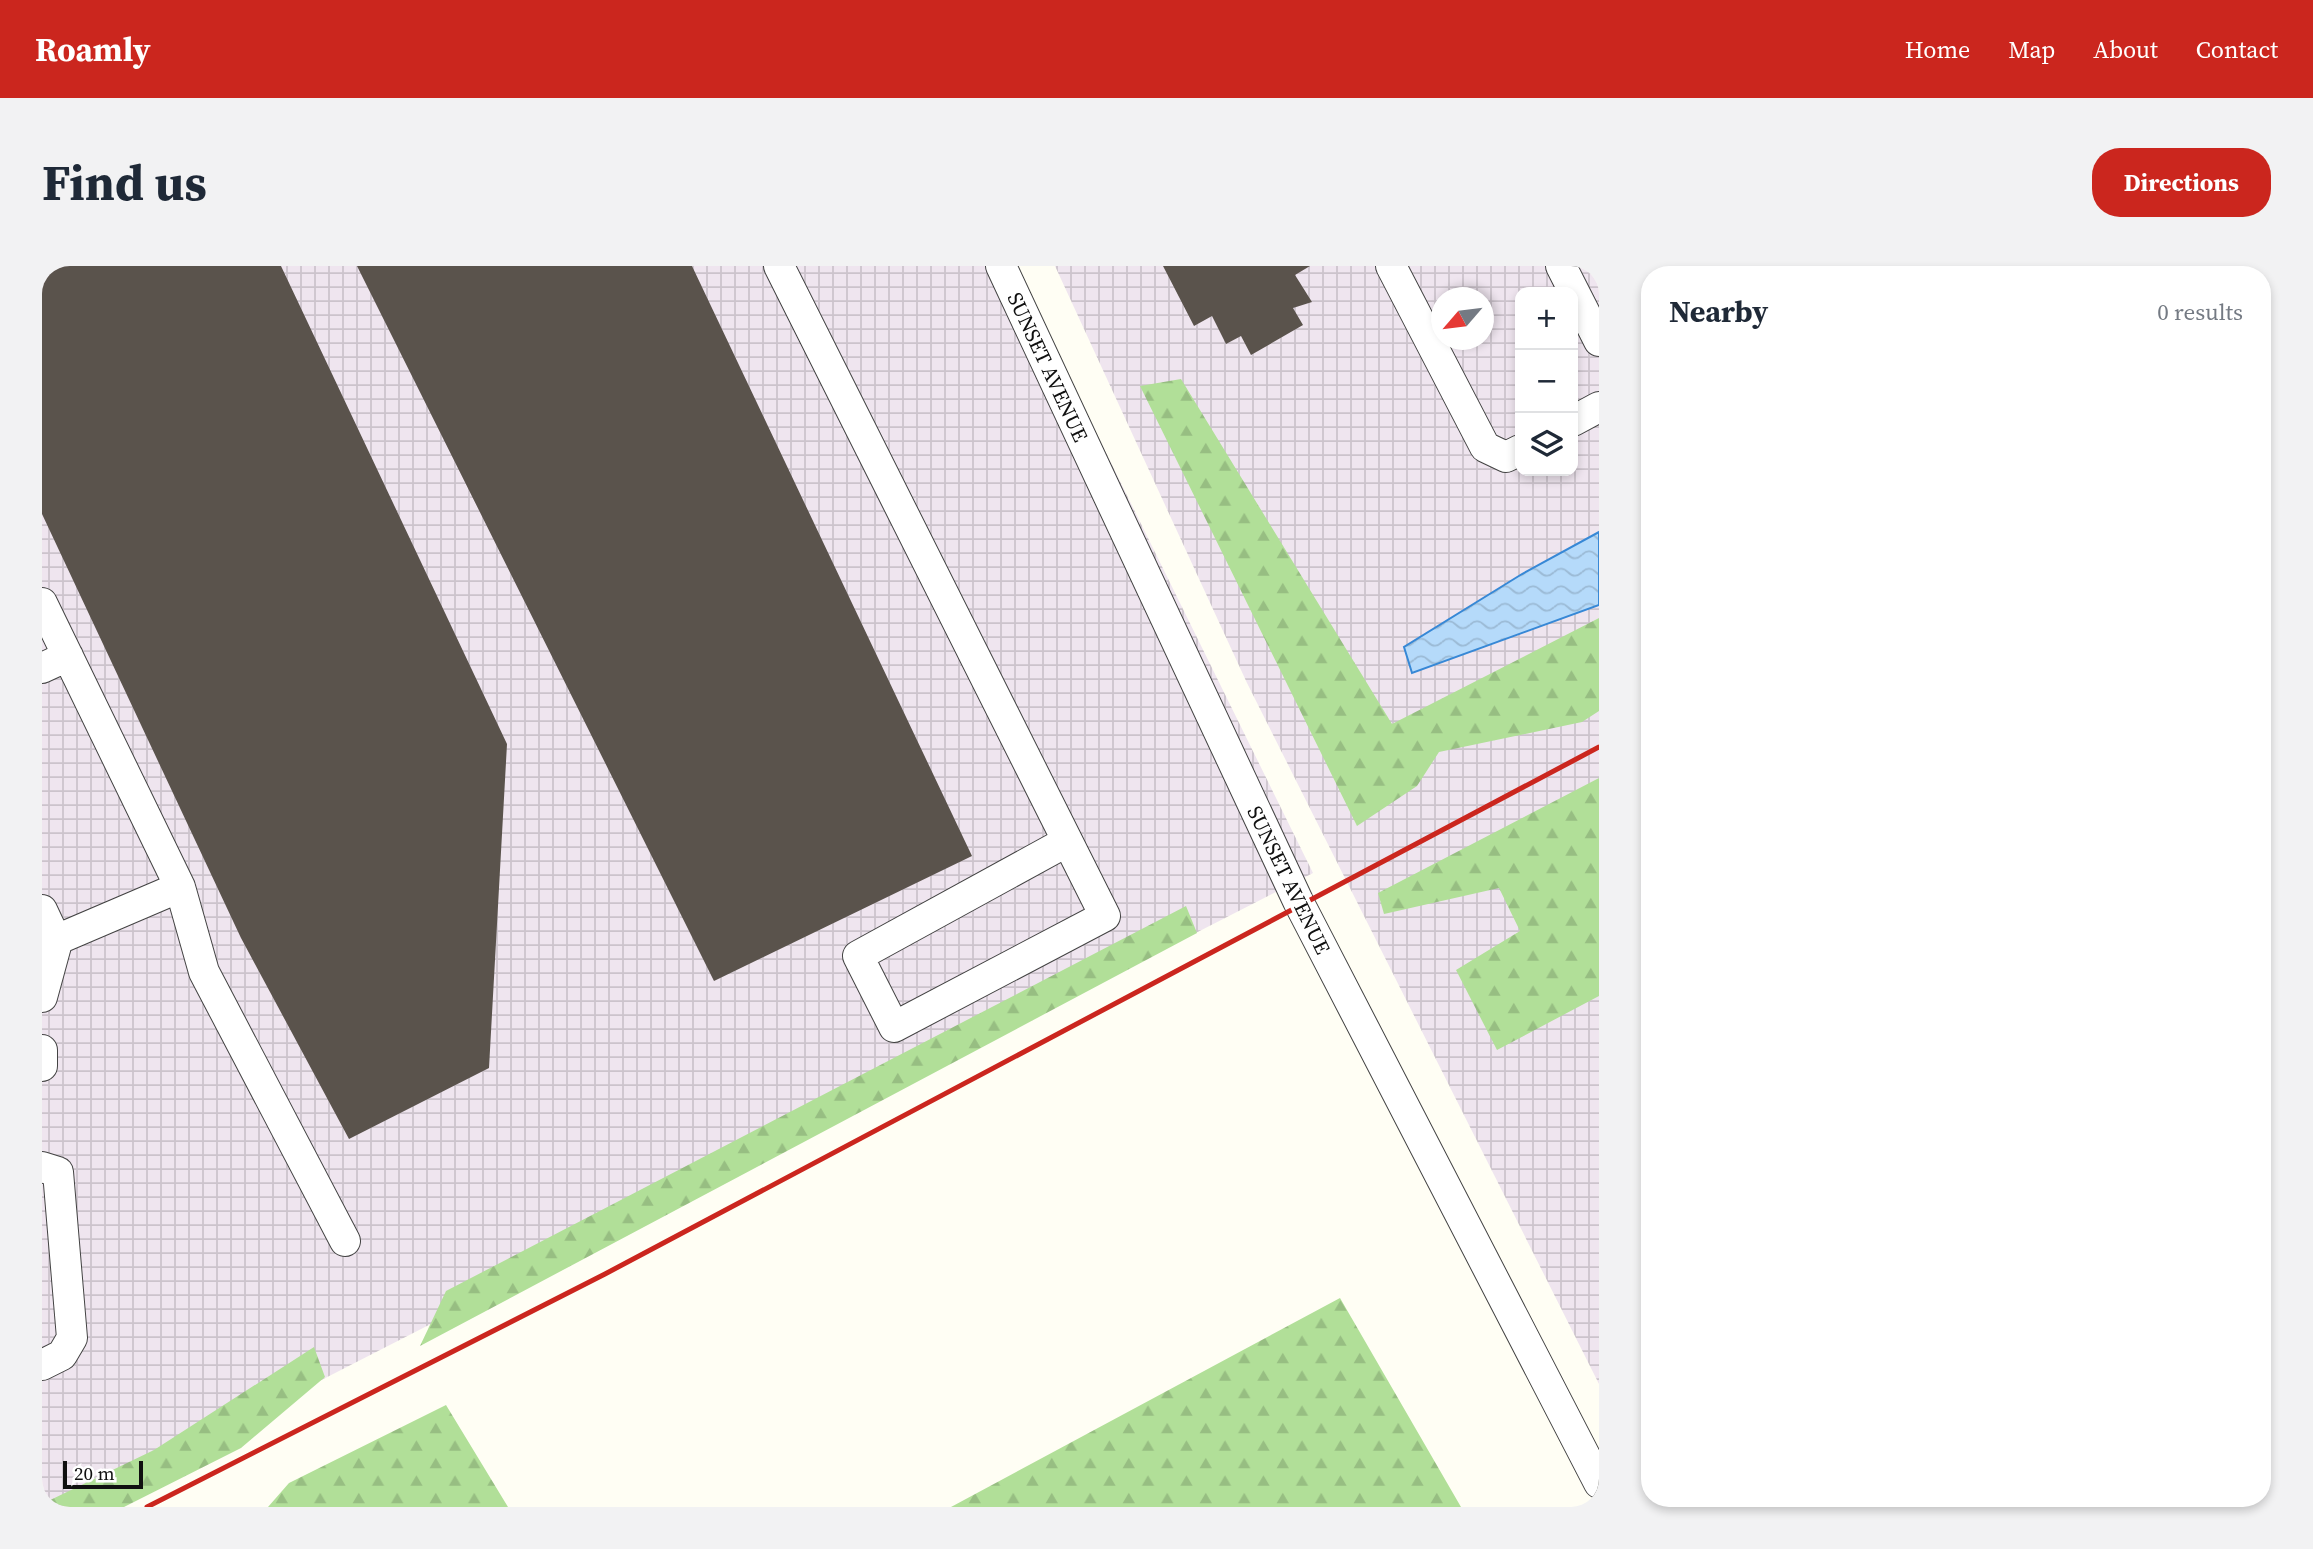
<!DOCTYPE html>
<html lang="en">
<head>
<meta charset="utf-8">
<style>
  :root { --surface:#fff; --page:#f2f2f3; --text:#1f2937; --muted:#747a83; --line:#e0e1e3; --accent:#cb261e }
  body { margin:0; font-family:"Source Serif 4",serif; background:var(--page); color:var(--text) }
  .controls { position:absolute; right:21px; top:21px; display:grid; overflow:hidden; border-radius:14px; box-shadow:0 4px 10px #0003 }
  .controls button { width:63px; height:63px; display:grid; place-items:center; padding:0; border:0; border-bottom:2px solid var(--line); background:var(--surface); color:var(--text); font:35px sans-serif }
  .compass { position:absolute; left:1389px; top:21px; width:63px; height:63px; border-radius:50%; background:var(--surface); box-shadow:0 4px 10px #0003; rotate:242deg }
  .scale { position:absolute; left:21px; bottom:18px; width:80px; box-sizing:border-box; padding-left:7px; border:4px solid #101010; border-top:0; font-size:19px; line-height:24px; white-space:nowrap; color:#101010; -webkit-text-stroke:5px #fff; paint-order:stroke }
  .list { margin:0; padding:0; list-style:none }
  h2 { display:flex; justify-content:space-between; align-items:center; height:91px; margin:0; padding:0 28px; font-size:30px }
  h2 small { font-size:23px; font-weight:400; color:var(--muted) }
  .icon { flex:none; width:38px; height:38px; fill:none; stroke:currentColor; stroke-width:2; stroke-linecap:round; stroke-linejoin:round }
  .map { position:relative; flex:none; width:1557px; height:1241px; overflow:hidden; border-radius:28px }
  header { display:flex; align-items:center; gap:42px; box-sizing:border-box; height:98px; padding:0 35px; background:var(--accent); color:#fff }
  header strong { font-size:33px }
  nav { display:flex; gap:38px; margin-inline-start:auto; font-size:24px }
  .intro { display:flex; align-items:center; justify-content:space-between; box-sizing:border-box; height:168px; padding:0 42px }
  h1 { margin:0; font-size:49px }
  .button { padding:18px 32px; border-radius:28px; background:var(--accent); color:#fff; font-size:24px; font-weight:700 }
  main { display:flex; gap:42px; padding:0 42px }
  aside { flex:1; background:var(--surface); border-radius:28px; box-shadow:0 4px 10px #0003 }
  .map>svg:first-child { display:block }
  .industrial { fill:url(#industrial-grid); fill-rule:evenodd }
  .forest { fill:url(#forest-firs) }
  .water { fill:url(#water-waves); stroke:#3788d6; stroke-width:2 }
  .building { fill:#5a534c }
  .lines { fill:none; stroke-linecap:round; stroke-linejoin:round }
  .minor-casing { stroke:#434343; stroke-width:32 }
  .minor { stroke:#fff; stroke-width:30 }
  .rail { stroke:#cb261e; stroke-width:5 }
  .labels { text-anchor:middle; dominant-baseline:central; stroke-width:7; stroke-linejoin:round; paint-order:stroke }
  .street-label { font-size:21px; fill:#101010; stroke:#fff }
</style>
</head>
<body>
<header>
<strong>Roamly</strong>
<nav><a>Home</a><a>Map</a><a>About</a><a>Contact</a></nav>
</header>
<div class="intro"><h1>Find us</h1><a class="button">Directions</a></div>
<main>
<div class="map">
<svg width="1557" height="1241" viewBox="0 0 1557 1241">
  <defs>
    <pattern id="industrial-grid" width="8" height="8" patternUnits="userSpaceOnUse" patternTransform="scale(1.75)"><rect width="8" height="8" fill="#efe5ef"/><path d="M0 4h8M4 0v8" fill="none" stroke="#ccc3cc"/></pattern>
    <pattern id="forest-firs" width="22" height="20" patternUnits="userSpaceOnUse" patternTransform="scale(1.75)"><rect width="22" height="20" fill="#b1df98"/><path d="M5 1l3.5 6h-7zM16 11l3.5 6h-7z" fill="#97be82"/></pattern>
    <pattern id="water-waves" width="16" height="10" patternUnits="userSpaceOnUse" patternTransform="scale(1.75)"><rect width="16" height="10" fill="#b5dafa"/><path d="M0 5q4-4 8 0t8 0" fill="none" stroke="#9bbad5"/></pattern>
  </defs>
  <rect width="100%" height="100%" fill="#fffef4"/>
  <path class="industrial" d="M0 0H972L1271 607 31 1241H0Z
    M1013 0H1557V1118L1205 417ZM1478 26H1531V205H1478ZM1400 32H1442V74H1400Z"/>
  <path class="forest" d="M1139 113 1350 458 1557 352V445L1540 456 1397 486 1375 520 1315 560 1098 120Z
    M1557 512V730L1455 784 1414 704 1478 665 1457 622 1342 648 1336 627Z
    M1144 640 1155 667 378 1080 404 1025Z
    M1298 1032 1419 1241H909Z
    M272 1081 283 1111 199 1182 82 1241H0V1238L112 1184Z
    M404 1139 466 1241H226L247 1217Z"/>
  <path class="water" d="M1557 266V339L1370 407 1362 381 1480 308Z"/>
  <path class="building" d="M0 0H239L465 478 447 802 307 873 199 672 0 248Z
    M315 0H650L930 590 672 715Z
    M1121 0H1268L1253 9 1270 36 1251 42 1261 59 1209 89 1199 70 1184 78 1170 50 1152 60Z"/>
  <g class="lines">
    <g class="minor-casing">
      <path id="minor" d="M737 0 1063 650 852 761 816 690 1024 576
        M959 0 1256 635 1557 1217
        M1349 0 1443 181 1464 191 1478 184
        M1519 0 1557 75
        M1531 155 1557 141
        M0 337 138 621 0 680
        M0 402 26 390
        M138 621 162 706 303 975
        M0 644 15 676
        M0 731 15 676
        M0 784V800
        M0 901 16 906 30 1072 20 1089 0 1099"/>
    </g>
    <use href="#minor" class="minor"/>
    <path class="rail" d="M105 1241 563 1008 1557 481"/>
  </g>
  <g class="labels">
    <g class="street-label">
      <text transform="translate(1006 101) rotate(65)">SUNSET AVENUE</text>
      <text transform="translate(1247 614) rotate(64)">SUNSET AVENUE</text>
    </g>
  </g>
</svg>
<div class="controls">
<button>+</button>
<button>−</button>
<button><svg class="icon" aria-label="layers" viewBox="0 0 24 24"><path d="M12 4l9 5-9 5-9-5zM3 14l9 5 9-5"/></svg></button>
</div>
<svg class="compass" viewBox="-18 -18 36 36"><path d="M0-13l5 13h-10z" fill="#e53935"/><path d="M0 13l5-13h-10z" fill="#747a83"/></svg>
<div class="scale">20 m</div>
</div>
<aside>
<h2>Nearby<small>0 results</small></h2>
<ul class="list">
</ul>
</aside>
</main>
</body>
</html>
